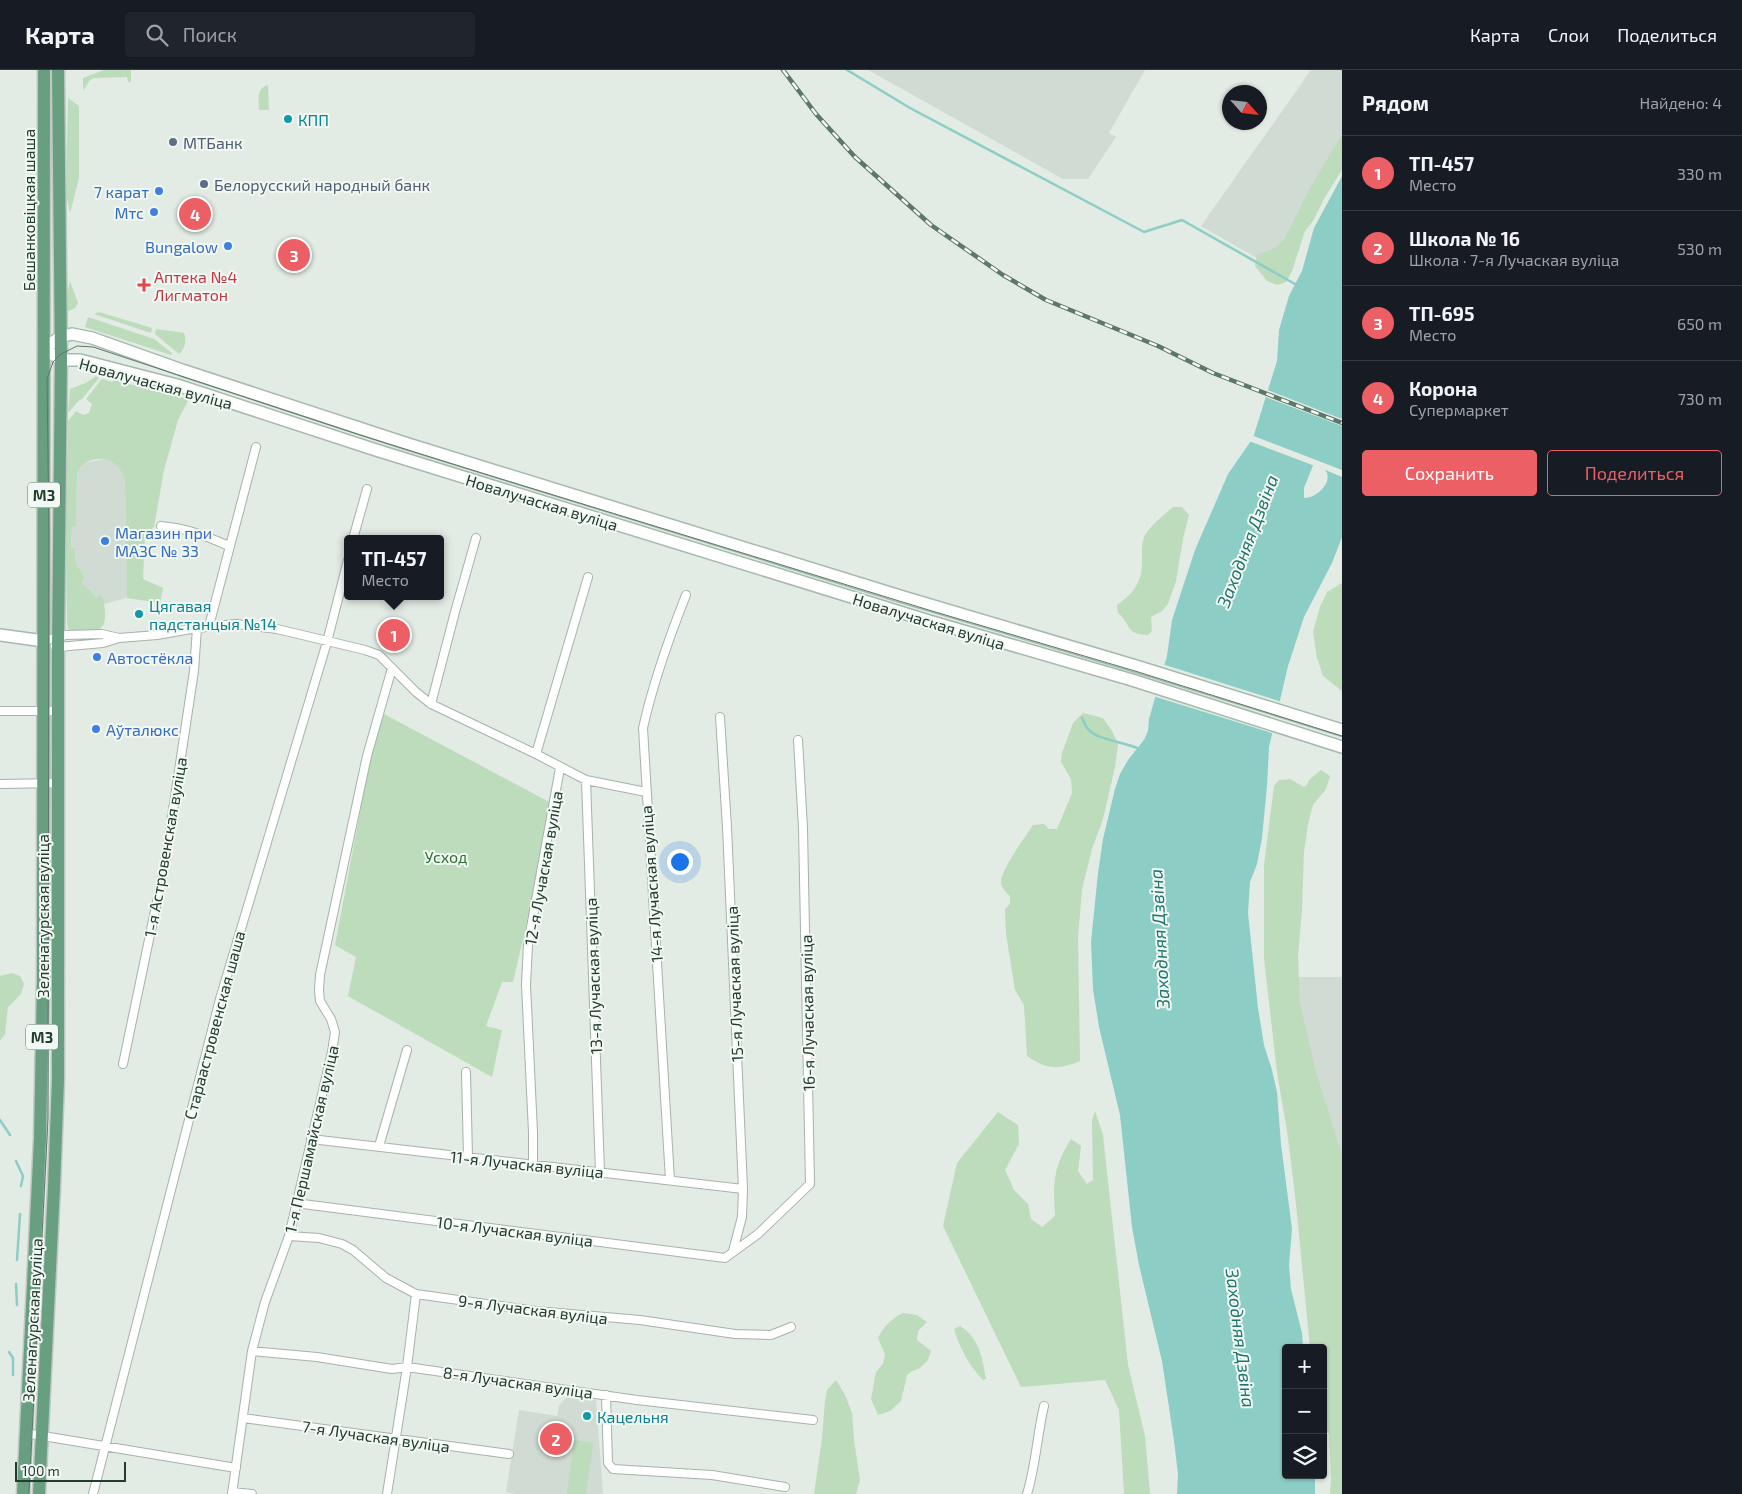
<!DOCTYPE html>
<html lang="ru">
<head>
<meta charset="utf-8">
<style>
  :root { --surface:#171b24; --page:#20242c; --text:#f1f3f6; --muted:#9ea1a6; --line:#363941; --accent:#ec5f64 }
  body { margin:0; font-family:"Exo 2",sans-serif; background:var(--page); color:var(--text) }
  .controls { position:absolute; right:15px; bottom:15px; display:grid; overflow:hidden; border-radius:5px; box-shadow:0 1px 4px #0004 }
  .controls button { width:45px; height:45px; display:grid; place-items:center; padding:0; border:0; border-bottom:1px solid var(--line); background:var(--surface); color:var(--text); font:25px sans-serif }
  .compass { position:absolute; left:1222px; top:15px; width:45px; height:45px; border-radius:50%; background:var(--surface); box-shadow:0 1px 4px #0004; rotate:117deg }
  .scale { position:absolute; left:15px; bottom:12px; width:111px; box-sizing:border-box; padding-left:5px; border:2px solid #223c2e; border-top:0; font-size:14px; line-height:18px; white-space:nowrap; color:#223c2e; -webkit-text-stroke:4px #f2f8f3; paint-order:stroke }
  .you { position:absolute; left:679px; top:791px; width:18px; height:18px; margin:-12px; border:4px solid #fff; border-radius:50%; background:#1a73e8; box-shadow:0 0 0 8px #1a73e833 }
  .badge { display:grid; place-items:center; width:32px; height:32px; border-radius:50%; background:var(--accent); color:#fff; font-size:16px; font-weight:700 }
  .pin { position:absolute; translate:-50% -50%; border:2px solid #fff; box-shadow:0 1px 5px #0006 }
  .popup { position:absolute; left:344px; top:465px; width:100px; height:65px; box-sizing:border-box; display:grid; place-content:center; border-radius:5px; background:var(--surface); filter:drop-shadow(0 1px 4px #0005); font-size:16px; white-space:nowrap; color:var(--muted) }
  .popup b { font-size:19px; color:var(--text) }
  .popup::after { content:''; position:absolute; left:50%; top:100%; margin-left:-10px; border:10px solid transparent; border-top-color:var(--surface) }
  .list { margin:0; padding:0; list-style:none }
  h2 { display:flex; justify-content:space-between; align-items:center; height:65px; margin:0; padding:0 20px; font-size:21px }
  h2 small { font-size:16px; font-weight:400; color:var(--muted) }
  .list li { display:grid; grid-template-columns:32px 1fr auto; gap:15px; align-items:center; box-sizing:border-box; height:75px; padding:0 20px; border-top:1px solid var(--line) }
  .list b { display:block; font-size:19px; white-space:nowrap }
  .list p { margin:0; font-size:16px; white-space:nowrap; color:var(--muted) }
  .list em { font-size:16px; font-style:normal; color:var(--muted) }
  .actions { display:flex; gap:10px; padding:15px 20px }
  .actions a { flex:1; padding:11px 0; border:1px solid var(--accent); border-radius:5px; text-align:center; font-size:18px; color:var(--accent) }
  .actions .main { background:var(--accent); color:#fff }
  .icon { flex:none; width:28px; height:28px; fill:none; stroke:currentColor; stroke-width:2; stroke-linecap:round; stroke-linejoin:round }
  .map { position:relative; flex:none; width:1342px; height:1424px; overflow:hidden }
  header { display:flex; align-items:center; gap:30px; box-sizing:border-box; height:70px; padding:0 25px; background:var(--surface); border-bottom:1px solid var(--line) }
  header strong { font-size:24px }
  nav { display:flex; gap:28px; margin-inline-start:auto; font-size:18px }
  .search { width:350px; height:45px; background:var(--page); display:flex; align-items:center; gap:12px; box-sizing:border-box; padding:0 18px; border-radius:5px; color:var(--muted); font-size:19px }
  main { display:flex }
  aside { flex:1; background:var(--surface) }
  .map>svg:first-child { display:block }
  .built { fill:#d0dbd3 }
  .green { fill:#bcdcbb }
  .water { fill:#8ccec6; fill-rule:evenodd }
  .pier { fill:#e2ebe4 }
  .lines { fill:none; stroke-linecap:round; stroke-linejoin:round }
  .stream { stroke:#8ccec6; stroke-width:2.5 }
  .street-casing { stroke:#a5b3aa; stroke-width:10 }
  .secondary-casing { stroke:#a3baac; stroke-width:14 }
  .primary-casing { stroke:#c1c8c4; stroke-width:15 }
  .street { stroke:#fff; stroke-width:8 }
  .secondary { stroke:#fff; stroke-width:11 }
  .primary { stroke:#689f81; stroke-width:12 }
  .tram { stroke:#5d7769; stroke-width:1 }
  .rail-casing { stroke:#5d7769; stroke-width:4.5 }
  .rail { stroke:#f2f8f3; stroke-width:2.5; stroke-dasharray:8; stroke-linecap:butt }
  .culture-dot { fill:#0f9aa8; stroke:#f2f8f3; stroke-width:2 }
  .service-dot { fill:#5c6f8a; stroke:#f2f8f3; stroke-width:2 }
  .shop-dot { fill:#3f7fe0; stroke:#f2f8f3; stroke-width:2 }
  .health-dot { fill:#e0444e; stroke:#f2f8f3; stroke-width:2 }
  .labels { text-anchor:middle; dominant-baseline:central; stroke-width:4; stroke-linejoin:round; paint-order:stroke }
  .shield { fill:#f2f8f3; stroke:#607469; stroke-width:1 }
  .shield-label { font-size:15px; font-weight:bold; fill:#223c2e }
  .culture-label { font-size:16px; fill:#0d838f; stroke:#f2f8f3; text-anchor:start }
  .service-label { font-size:16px; fill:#4e5e75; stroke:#f2f8f3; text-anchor:start }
  .shop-label { font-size:16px; fill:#366cbe; stroke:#f2f8f3; text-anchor:end }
  .street-label { font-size:16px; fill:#223c2e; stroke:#f2f8f3 }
  .health-label { font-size:16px; fill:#be3a42; stroke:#f2f8f3; text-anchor:start }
  .park-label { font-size:16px; fill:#2e7135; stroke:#f2f8f3 }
  .water-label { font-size:18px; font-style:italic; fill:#1f756b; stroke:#f2f8f3 }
</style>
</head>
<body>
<header>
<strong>Карта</strong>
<div class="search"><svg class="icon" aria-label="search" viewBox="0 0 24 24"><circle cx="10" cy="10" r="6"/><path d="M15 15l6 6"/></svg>Поиск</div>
<nav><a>Карта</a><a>Слои</a><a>Поделиться</a></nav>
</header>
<main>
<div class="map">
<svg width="1342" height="1424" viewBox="0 0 1342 1424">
  <rect width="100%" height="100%" fill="#e2ebe4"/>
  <path class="built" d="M868 0H1145L1109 63 1116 67 1088 109H1063Z
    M1311 0H1342V84L1276 199 1201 156Z
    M103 389 112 390 119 396 124 403 125 411 127 528 104 534 100 524 97 528 80 512 85 507 76 494 75 478H71L72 457 76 456 77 402 81 396 89 392Z
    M1296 907H1342V1089L1314 999 1299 934Z
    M567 1327 596 1330 603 1424H516L506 1422 519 1340 557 1346 559 1335Z"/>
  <path class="green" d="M104 0H131V12H128L127 7 94 8 90 10 83 21V8Z
    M268 15 269 40H259C259 30 256 18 268 15Z
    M68 28 79 36V108L70 143 66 124Z
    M1342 65V100L1325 127 1313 151 1305 161 1292 201 1286 212 1277 215 1267 211 1255 196 1257 185 1275 178 1284 170 1311 116Z
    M70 211 78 233 75 238 67 242 66 230Z
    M99 242 152 258 151 263 94 244Z
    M88 247 154 269 172 283 171 285 85 257Z
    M156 259 184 263C187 270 185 279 179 284L155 264Z
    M96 306 99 308 82 329C75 331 74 339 68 342L70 319 86 313Z
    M102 309 112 312 114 310 189 329 178 350 164 400 154 457 145 463 143 509 163 518 160 533 127 528 125 411C120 386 91 381 77 402L76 456 72 457 71 478H75L76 494 85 507 81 512 97 528 100 524C104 529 104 534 105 540 106 558 102 561 84 561 78 561 74 561 68 559L67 554 65 390 68 377V351L76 341 83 345 89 343 92 334 86 329Z
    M1173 437H1182L1189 445 1183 469 1176 511 1168 534 1162 541 1151 547 1152 561 1148 565C1124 564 1132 554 1118 543L1117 535C1137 521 1143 509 1142 485 1142 479 1142 471 1145 465 1151 455 1164 445 1173 437Z
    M1342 513V621L1323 606 1317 588 1313 562 1320 537 1327 522Z
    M1083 643 1103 648 1112 661 1118 674 1115 697 1103 749 1092 779 1082 819 1078 868 1080 991C1057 1000 1048 1000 1027 986L1024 935 1015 920 1006 863 1005 839 1010 834V826C1006 822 1002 819 1001 813 1000 801 1026 766 1033 755L1044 754 1049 759H1057L1072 723 1071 709 1061 692 1062 683 1073 653Z
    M384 644 551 733 530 839 513 912H502L486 956 502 960 492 1007 348 926 356 887 335 875 369 695Z
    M1321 700 1330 706 1326 719 1313 735 1308 754 1304 782 1302 840 1298 887 1300 933 1315 999 1342 1086V1424H1330L1331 1409 1329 1364 1323 1355V1278H1310L1296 1134 1288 1067 1277 1002 1264 889V795L1274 716 1279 710 1290 709 1304 717 1307 715 1309 710Z
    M12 903 20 906 24 914 21 924 8 937 5 964 0 971V906Z
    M1095 1041 1103 1065 1128 1295 1145 1366 1150 1424H1124L1119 1340 1105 1310 1021 1317 943 1156 957 1093 998 1042 1018 1055 1019 1074 1005 1100 1014 1120 1028 1134 1031 1149 1042 1157 1055 1146C1053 1113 1053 1098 1071 1069L1081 1076 1078 1101 1087 1114 1093 1110 1092 1050Z
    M903 1243 917 1245 927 1252 918 1261 917 1270 931 1281 928 1290 920 1298 912 1301 907 1305 901 1331 890 1341 878 1345 871 1329 876 1302 883 1294 885 1284 878 1268C884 1256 891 1249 903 1243Z
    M960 1256C980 1269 982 1287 986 1309L983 1310C970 1297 959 1277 954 1259Z
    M836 1310 845 1325 852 1343 854 1370 860 1410 856 1424H814L822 1368 825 1331 827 1320Z
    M574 1370 593 1373 586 1424H567Z"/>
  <path class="water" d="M1342 106V467L1332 493 1304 547 1288 596 1269 677 1267 716 1262 768 1257 794 1250 812 1248 843 1258 938 1264 975 1272 1000 1277 1022 1281 1074 1292 1159 1289 1195 1291 1219 1302 1263 1303 1278H1286V1405H1315V1424H1177L1178 1404 1174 1371 1162 1291 1139 1195 1132 1157 1120 1045 1099 957 1093 919 1091 872 1098 803 1103 769 1115 719 1120 704 1128 690 1144 670 1148 661 1149 649 1167 586 1172 550 1195 480 1228 404 1253 368 1277 291 1279 260 1289 226 1302 201 1314 158ZM1314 393C1342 402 1321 428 1304 428V418Z"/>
  <path class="pier" d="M1265 319 1342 349V356L1263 326Z
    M1251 365 1342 400V407L1323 399 1319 396H1315L1249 371Z
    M1162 594 1282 632 1275 664 1153 626Z"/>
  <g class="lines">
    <path class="stream" d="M847 0 910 38 1144 162 1182 150 1295 214
      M1082 648C1084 651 1085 656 1088 659 1096 670 1126 672 1139 679
      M0 1050 10 1065
      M16 1091 23 1106 21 1116
      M17 1190 20 1144
      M16 1214 17 1235
      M9 1282 13 1288V1305"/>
    <g class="street-casing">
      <path id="street" d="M161 456C186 458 206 466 229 476
        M353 469 367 419
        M209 556 256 377
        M44 571 66 565 102 564 119 568 157 565 197 558 236 554 277 559 365 580 379 585 416 622 431 634 536 684 586 710 646 722
        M55 576 58 577 103 573 119 568
        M431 634 455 542 476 468
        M0 641H58
        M720 647 727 757 743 1119 742 1147 733 1181
        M536 684 588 507
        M586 710 600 1102
        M0 714 59 713
        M123 994 165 793 194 601 197 558
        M466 1002 468 1087
        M311 1069 743 1119
        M379 1076 407 980
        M533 1095V1062L526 915 528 874 560 698
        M670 1110 643 658C653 613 669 568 686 525
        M295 1133 725 1188 758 1164 810 1114 803 758 798 670
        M289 1166 319 1168 342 1174 353 1180 386 1208 416 1224 536 1241 640 1250 735 1264 771 1265 791 1257
        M252 1281 317 1287 392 1299 407 1297 637 1330 813 1350
        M606 1325 608 1393 613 1399 712 1405 785 1417
        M243 1348 509 1384
        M25 1363 236 1398
        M232 1422 252 1424
        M93 1424 220 929 327 572 348 490
        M232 1424 252 1281 265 1232 289 1166 332 982 335 962 331 949 320 931 319 920 320 905 367 686 392 598
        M387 1424 407 1297 416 1224
        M1027 1424C1036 1395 1037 1365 1044 1336"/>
    </g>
    <g class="secondary-casing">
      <path id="secondary" d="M0 565 44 571
        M1342 660 1136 596 900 526 405 373 182 300 92 268 72 264 60 267 44 279 61 290H80L177 315 376 380 929 551 1132 610 1342 677"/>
    </g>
    <g class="primary-casing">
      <path id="primary" d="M23 1424 40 1069 43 909 44 0
        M39 1424 54 1117 58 1010V577L61 290 58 0"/>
    </g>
    <use href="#street" class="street"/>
    <use href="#secondary" class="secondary"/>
    <use href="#primary" class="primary"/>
    <path class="tram" d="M29 1424 48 1048 49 463 47 309 53 292 61 284 77 276 93 277 357 364 488 405 932 541 1135 601 1342 666"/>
    <g class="rail-casing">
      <path id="rail" d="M783 0 816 44 855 87 931 155 1003 205 1046 230 1158 276 1213 303 1342 353"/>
    </g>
    <use href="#rail" class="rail"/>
  </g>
  <g class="culture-dot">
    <circle cx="288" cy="49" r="5"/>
    <circle cx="139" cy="544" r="5"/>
    <circle cx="587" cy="1346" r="5"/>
  </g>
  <g class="service-dot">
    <circle cx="173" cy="72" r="5"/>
    <circle cx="204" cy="114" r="5"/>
  </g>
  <g class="shop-dot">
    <circle cx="159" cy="121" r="5"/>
    <circle cx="154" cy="142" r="5"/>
    <circle cx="228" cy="176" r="5"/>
    <circle cx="105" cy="471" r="5"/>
    <circle cx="97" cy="587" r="5"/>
    <circle cx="96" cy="659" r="5"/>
  </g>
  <path class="health-dot" d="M141.5 207.5h5v5h5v5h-5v5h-5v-5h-5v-5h5z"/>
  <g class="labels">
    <g class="shield">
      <rect x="28" y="412.5" width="32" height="25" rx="4"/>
      <rect x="26" y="954.5" width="32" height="25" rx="4"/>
    </g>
    <g class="shield-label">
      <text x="44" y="425">М3</text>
      <text x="42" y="967">М3</text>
    </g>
    <g class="culture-label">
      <text x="298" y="49">КПП</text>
      <text x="149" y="535">Цягавая<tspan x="149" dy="18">падстанцыя №14</tspan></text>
      <text x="597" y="1346">Кацельня</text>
    </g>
    <g class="service-label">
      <text x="183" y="72">МТБанк</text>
      <text x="214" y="114">Белорусский народный банк</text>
    </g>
    <g class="shop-label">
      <text x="149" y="121">7 карат</text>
      <text x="144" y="142">Мтс</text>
      <text x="218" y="176">Bungalow</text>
      <text x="115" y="462" text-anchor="start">Магазин при<tspan x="115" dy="18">МАЗС № 33</tspan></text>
      <text x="107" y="587" text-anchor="start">Автостёкла</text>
      <text x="106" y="659" text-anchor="start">Аўталюкс</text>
    </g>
    <g class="street-label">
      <text transform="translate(28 140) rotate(-90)">Бешанковіцкая шаша</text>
      <text transform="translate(156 313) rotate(15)">Новалучаская вуліца</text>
      <text transform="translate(542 432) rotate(17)">Новалучаская вуліца</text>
      <text transform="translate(929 551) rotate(17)">Новалучаская вуліца</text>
      <text transform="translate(165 777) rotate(-80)">1-я Астровенская вуліца</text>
      <text transform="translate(543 798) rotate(-80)">12-я Лучаская вуліца</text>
      <text transform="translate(651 814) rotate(-94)">14-я Лучаская вуліца</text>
      <text transform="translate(42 846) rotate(-90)">Зеленагурская вуліца</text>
      <text transform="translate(593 906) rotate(-92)">13-я Лучаская вуліца</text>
      <text transform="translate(734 914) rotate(-92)">15-я Лучаская вуліца</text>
      <text transform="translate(807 943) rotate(-91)">16-я Лучаская вуліца</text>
      <text transform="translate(214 955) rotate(-75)">Стараастровенская шаша</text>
      <text transform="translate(311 1069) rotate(-77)">1-я Першамайская вуліца</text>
      <text transform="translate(527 1094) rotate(6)">11-я Лучаская вуліца</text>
      <text transform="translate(515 1161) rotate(7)">10-я Лучаская вуліца</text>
      <text transform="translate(533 1239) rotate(7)">9-я Лучаская вуліца</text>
      <text transform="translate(32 1250) rotate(-87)">Зеленагурская вуліца</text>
      <text transform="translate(518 1312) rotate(8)">8-я Лучаская вуліца</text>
      <text transform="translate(376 1366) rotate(8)">7-я Лучаская вуліца</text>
    </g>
    <g class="health-label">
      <text x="154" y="206">Аптека №4<tspan x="154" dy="18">Лигматон</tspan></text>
    </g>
    <g class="park-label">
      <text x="446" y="786">Усход</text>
    </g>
    <g class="water-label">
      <text transform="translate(1247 471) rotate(-69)">Заходняя Дзвіна</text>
      <text transform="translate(1159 869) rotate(-93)">Заходняя Дзвіна</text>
      <text transform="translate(1241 1268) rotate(83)">Заходняя Дзвіна</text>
    </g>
  </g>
</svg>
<div class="controls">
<button>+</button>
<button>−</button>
<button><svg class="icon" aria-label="layers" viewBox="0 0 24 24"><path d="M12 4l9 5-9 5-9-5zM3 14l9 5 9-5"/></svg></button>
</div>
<svg class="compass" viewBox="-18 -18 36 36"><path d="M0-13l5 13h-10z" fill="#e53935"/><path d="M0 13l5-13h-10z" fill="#9ea1a6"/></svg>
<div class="scale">100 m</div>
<div class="you"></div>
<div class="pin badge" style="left:394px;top:565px">1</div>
<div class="popup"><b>ТП-457</b>Место</div>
<div class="pin badge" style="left:556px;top:1369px">2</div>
<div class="pin badge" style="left:294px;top:185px">3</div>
<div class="pin badge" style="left:195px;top:144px">4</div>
</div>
<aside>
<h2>Рядом<small>Найдено: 4</small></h2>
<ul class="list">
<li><span class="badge">1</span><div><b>ТП-457</b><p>Место</p></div><em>330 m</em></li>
<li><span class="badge">2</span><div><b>Школа № 16</b><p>Школа · 7-я Лучаская вуліца</p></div><em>530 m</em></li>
<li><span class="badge">3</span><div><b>ТП-695</b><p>Место</p></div><em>650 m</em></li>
<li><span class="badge">4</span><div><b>Корона</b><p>Супермаркет</p></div><em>730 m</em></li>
</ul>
<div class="actions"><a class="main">Сохранить</a><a>Поделиться</a></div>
</aside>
</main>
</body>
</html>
